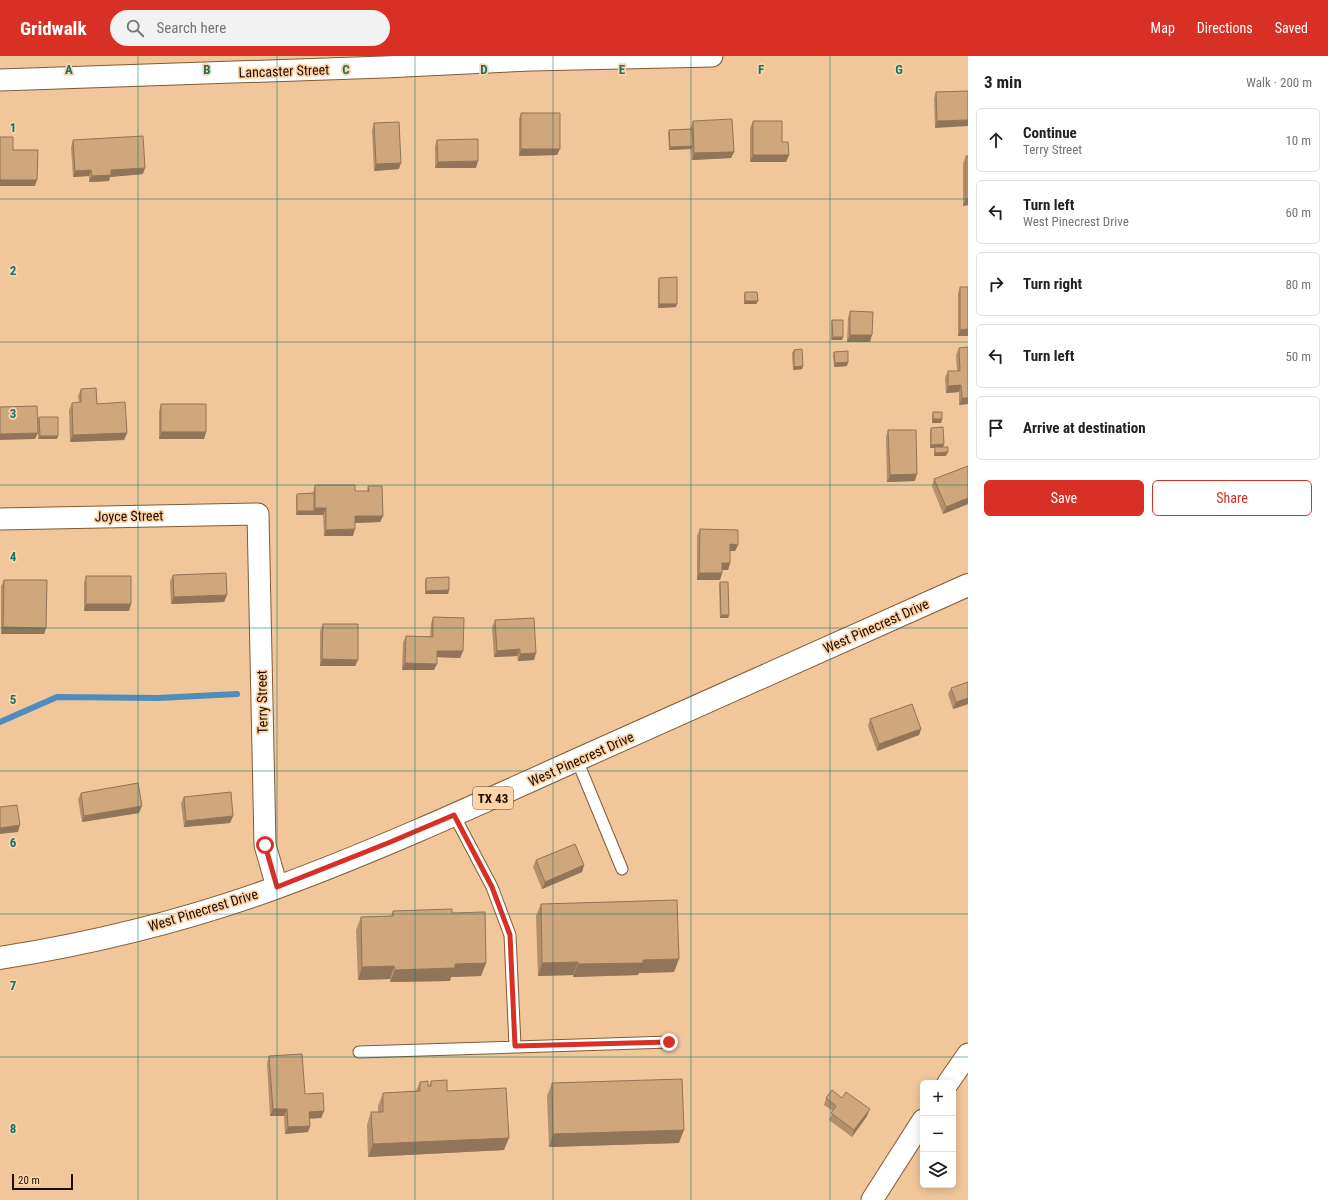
<!DOCTYPE html>
<html lang="en">
<head>
<meta charset="utf-8">
<style>
  :root { --surface:#fff; --page:#f2f2f2; --text:#202124; --muted:#757577; --line:#e0e0e0; --accent:#d93025 }
  body { margin:0; font-family:"Roboto Condensed",sans-serif; background:var(--page); color:var(--text) }
  .controls { position:absolute; right:12px; bottom:12px; display:grid; overflow:hidden; border-radius:6px; box-shadow:0 2px 10px #0003 }
  .controls button { width:36px; height:36px; display:grid; place-items:center; padding:0; border:0; border-bottom:1px solid var(--line); background:var(--surface); color:var(--text); font:20px sans-serif }
  .scale { position:absolute; left:12px; bottom:10px; width:61px; box-sizing:border-box; padding-left:4px; border:2px solid #1c0d01; border-top:0; font-size:11px; line-height:14px; white-space:nowrap; color:#1c0d01; -webkit-text-stroke:3px #ffd3a8; paint-order:stroke }
  .stop { position:absolute; width:12px; height:12px; margin:-9px; border:3px solid #d93025; border-radius:50%; background:#fff }
  .stop.end { background:#d93025; border-color:#fff; box-shadow:0 1px 4px #0008 }
  .list { margin:0; padding:0; list-style:none }
  h2 { display:flex; justify-content:space-between; align-items:center; height:52px; margin:0; padding:0 16px; font-size:17px }
  h2 small { font-size:13px; font-weight:400; color:var(--muted) }
  .list li { display:grid; grid-template-columns:26px 1fr auto; gap:12px; align-items:center; box-sizing:border-box; height:64px; margin:0 8px 8px; padding:0 8px; border:1px solid var(--line); border-radius:6px }
  .list b { display:block; font-size:15px; white-space:nowrap }
  .list p { margin:0; font-size:13px; white-space:nowrap; color:var(--muted) }
  .list em { font-size:13px; font-style:normal; color:var(--muted) }
  .actions { display:flex; gap:8px; padding:12px 16px }
  .actions a { flex:1; padding:9px 0; border:1px solid var(--accent); border-radius:6px; text-align:center; font-size:14px; color:var(--accent) }
  .actions .main { background:var(--accent); color:#fff }
  .icon { flex:none; width:22px; height:22px; fill:none; stroke:currentColor; stroke-width:2; stroke-linecap:round; stroke-linejoin:round }
  .map { position:relative; flex:none; width:968px; height:1144px; overflow:hidden }
  header { display:flex; align-items:center; gap:24px; box-sizing:border-box; height:56px; padding:0 20px; background:var(--accent); color:#fff }
  header strong { font-size:19px }
  nav { display:flex; gap:22px; margin-inline-start:auto; font-size:14px }
  .search { width:280px; height:36px; background:var(--page); display:flex; align-items:center; gap:10px; box-sizing:border-box; padding:0 14px; border-radius:22px; color:var(--muted); font-size:15px }
  main { display:flex }
  aside { flex:1; background:var(--surface) }
  .map>svg:first-child { display:block }
  .lines { fill:none; stroke-linecap:round; stroke-linejoin:round }
  .stream { stroke:#4f8cbf; stroke-width:6 }
  .service-casing { stroke:#815b33; stroke-width:13 }
  .minor-casing { stroke:#815b33; stroke-width:23 }
  .primary-casing { stroke:#815b33; stroke-width:24 }
  .service { stroke:#fff; stroke-width:11 }
  .minor { stroke:#fff; stroke-width:21 }
  .primary { stroke:#fff; stroke-width:22 }
  .wall { fill:#b38f6c }
  .shaded-wall { fill:#927458 }
  .building { fill:#d0a67d; stroke:#927458 }
  .route { stroke:#d93025; stroke-width:5 }
  .grid { fill:none; stroke:#0f766e; stroke-width:1; stroke-opacity:0.55 }
  .labels { text-anchor:middle; dominant-baseline:central; stroke-width:3.5; stroke-linejoin:round; paint-order:stroke }
  .shield { fill:#ffd3a8; stroke:#604833; stroke-width:1 }
  .shield-label { font-size:13px; font-weight:bold; fill:#1c0d01 }
  .street-label { font-size:14px; fill:#1c0d01; stroke:#ffd3a8 }
  .grid-label { font-size:13px; text-anchor:middle; font-weight:bold; fill:#0f766e; stroke:#ffd3a8; stroke-width:3.5; stroke-linejoin:round; paint-order:stroke }
</style>
</head>
<body>
<header>
<strong>Gridwalk</strong>
<div class="search"><svg class="icon" aria-label="search" viewBox="0 0 24 24"><circle cx="10" cy="10" r="6"/><path d="M15 15l6 6"/></svg>Search here</div>
<nav><a>Map</a><a>Directions</a><a>Saved</a></nav>
</header>
<main>
<div class="map">
<svg width="968" height="1144" viewBox="0 0 968 1144">
  <rect width="100%" height="100%" fill="#f1c69b"/>
  <g class="lines">
    <path class="stream" d="M0 666 57 641 158 642 237 638"/>
    <g class="service-casing">
      <path id="service" d="M577 704 622 813
        M454 759 492 831 510 879 515 990
        M359 996 669 986"/>
    </g>
    <g class="minor-casing">
      <path id="minor" d="M0 24 384 11 531 4 712 0
        M0 463 258 458 265 789 277 831
        M948 1027 968 998
        M872 1144 923 1064"/>
    </g>
    <g class="primary-casing">
      <path id="primary" d="M0 902C94 887 188 864 278 831 381 793 481 747 581 702 710 644 839 586 968 529"/>
    </g>
    <use href="#service" class="service"/>
    <use href="#minor" class="minor"/>
    <use href="#primary" class="primary"/>
  </g>
  <path class="wall" d="M968 35 935 72 934 42 936 36Z
    M521 57 557 99 519 100V63Z
    M693 65 734 96 731 102 692 104 691 93 669 94 668 77 669 74 690 73Z
    M753 65 782 86 789 99 786 106H750V72Z
    M374 67 399 113 374 115 372 74Z
    M73 84 143 118 110 121 109 125 89 126V120L73 121 71 91Z
    M437 84 476 112H435V90Z
    M966 100H968V149L963 150V107Z
    M659 222 676 251 658 252V225Z
    M960 231 968 280H958V238Z
    M745 236 758 245 756 248H744V239Z
    M850 255 870 286H847L848 262Z
    M832 264 843 281 842 284H831V267Z
    M959 292 968 348 959 349V336L946 337 945 322 948 315H957L956 299Z
    M794 294 803 310 802 313 793 314 792 297Z
    M834 296 848 306 847 310 834 311 833 299Z
    M81 333 97 348 127 377 124 384 70 386 69 354 72 347H79L78 340Z
    M161 348 206 376 204 383H159V355Z
    M933 356 942 363 941 367H932V360Z
    M39 361 57 383H38V364Z
    M931 372 943 391 946 400H934V394L935 392H930V375Z
    M888 374 915 425 887 426 886 381Z
    M968 410V448L943 458 932 430 934 423Z
    M315 429 355 435H367L368 430 383 460 380 466 355 467 353 480H324L323 459H296V441L297 438 313 437Z
    M700 473 738 489 735 495H730V507L728 514H722V517L720 524H697V480Z
    M173 519 227 539 224 546 171 548 170 525Z
    M86 520 131 548 129 555H84V527Z
    M426 522 449 534 448 538H425V525Z
    M4 524 46 572 44 578H1V530Z
    M720 526 729 559 728 562H720L719 529Z
    M433 561 463 595 460 602 437 601 434 614H402L403 586 406 580H430L431 568Z
    M495 564 534 604 518 605 517 600 494 601 492 571Z
    M323 568 358 604 355 610H320V575Z
    M968 626V648L953 653 948 638 951 632Z
    M870 663 921 673 919 679 877 695 868 670Z
    M81 737 139 757 82 766 78 743Z
    M184 741 233 760 230 767 184 771 181 747Z
    M536 804 584 809 582 816 542 833 533 811Z
    M541 848 674 916 639 917 638 919 573 921V919L538 920 536 860Z
    M393 855 452 857 486 907 481 920 451 921 450 925 390 926V923L358 924 356 874 361 861 391 860Z
    M269 1000 305 1038 324 1055 321 1062H310V1070L308 1076 285 1078 284 1060H270L267 1007Z
    M431 1025 447 1035 504 1094 368 1101 367 1069 371 1056H378V1050L383 1037 416 1035 420 1026 429 1030Z
    M552 1027 679 1087 549 1091 547 1040Z
    M826 1042H842L867 1060 852 1081 829 1064 833 1055 824 1049Z"/>
  <path class="shaded-wall" d="M968 64V70L935 72 937 65Z
    M693 90 691 93 669 94 670 91Z
    M521 93H560L557 99 519 100Z
    M734 96 731 102 692 104 694 97Z
    M753 99H789L786 106H750Z
    M478 105 476 112H435L438 106Z
    M401 107 399 113 374 115 376 108Z
    M145 112 143 118 110 121 109 125 89 126 92 120 111 114Z
    M91 114 89 120 73 121 75 115Z
    M0 124H37L35 130H0Z
    M966 143H968V149L963 150Z
    M745 245H758L756 248H744Z
    M659 248H677L676 251 658 252Z
    M968 273V280H958L960 274Z
    M850 279H872L870 286H847Z
    M833 281H843L842 284H831Z
    M848 306 847 310 834 311 835 307Z
    M803 310 802 313 793 314 794 311Z
    M961 329 959 336 946 337 948 330Z
    M962 342H968V348L959 349Z
    M933 363H942L941 367H932Z
    M161 376H206L204 383H159Z
    M38 377 35 383 0 384V378Z
    M127 377 124 384 70 386 73 379Z
    M40 380H58L57 383H38Z
    M944 388 943 392H930L931 389Z
    M948 396 946 400H934L935 397Z
    M917 418 915 425 887 426 890 419Z
    M968 442V448L943 458 946 451Z
    M315 452H326L323 459H296L297 455H314Z
    M355 460H383L380 466 353 467Z
    M355 473 353 480H324L326 474Z
    M730 488 738 489 735 495H728Z
    M722 507H730L728 514H720Z
    M699 517H722L720 524H697Z
    M449 534 448 538H425L426 535Z
    M227 539 224 546 171 548 174 541Z
    M86 548H131L129 555H84Z
    M721 559H729L728 562H720Z
    M3 571 46 572 44 578H1Z
    M520 593 517 600 494 601 497 595Z
    M437 595H463L460 602 435 601Z
    M536 597 534 604 518 605 520 598Z
    M322 603 358 604 355 610H320Z
    M405 607 437 608 434 614H402Z
    M968 642V648L953 653 956 646Z
    M921 673 919 679 877 695 879 688Z
    M142 750 139 757 82 766 84 760Z
    M233 760 230 767 184 771 186 765Z
    M20 769 18 776 0 778V772Z
    M584 809 582 816 542 833 545 826Z
    M679 903 674 916 639 917 638 919 573 921 578 908 643 904Z
    M578 906 573 919 538 920 542 907Z
    M486 907 481 920 451 921 450 925 390 926 395 914 455 908Z
    M394 910 390 923 358 924 362 911Z
    M273 1053H287L284 1060H270Z
    M870 1053 867 1060 852 1081 854 1074Z
    M324 1055 321 1062 307 1063 309 1056Z
    M310 1070 308 1076 285 1078 288 1071Z
    M684 1074 679 1087 549 1091 553 1078Z
    M509 1082 504 1094 368 1101 373 1088Z"/>
  <path class="building" d="M968 35V64L937 65 936 36Z
    M521 57H560V93H521Z
    M732 63 734 96 694 97 693 65Z
    M753 65H782V86H788L789 99H753Z
    M399 66 401 107 376 108 374 67Z
    M692 73 693 90 670 91 669 74Z
    M143 80 145 112 111 114V119L92 120 91 114 75 115 73 84Z
    M0 81H13V94H38L37 124H0Z
    M478 83V105L438 106 437 84Z
    M966 100H968V143H966Z
    M677 221V248H659V222Z
    M960 231H968V273L960 274Z
    M745 236H757L758 245H745Z
    M850 255 873 256 872 279H850Z
    M832 264H843V281H833Z
    M968 291V342H962L961 329 948 330V315H960L959 292Z
    M802 293 803 310 794 311V294Z
    M848 295V306L835 307 834 296Z
    M96 332 97 348 125 346 127 377 73 379 72 347 81 346V333Z
    M161 348H206V376H161Z
    M37 350 38 377 0 378V351Z
    M933 356H942V363H933Z
    M39 361H58V380H40Z
    M943 371 944 388 931 389V372Z
    M888 374H916L917 418 890 419Z
    M935 391H948V396L935 397Z
    M968 410V442L946 451 934 423Z
    M315 429H355V435H369L368 430H382L383 460H355V473L326 474V452H315Z
    M314 437V455H297V438Z
    M700 473 738 474V489L730 488V507H722V517H699Z
    M226 517 227 539 174 541 173 519Z
    M86 520H131V548H86Z
    M449 521V534L426 535V522Z
    M4 524H47L46 572 3 571Z
    M720 526H728L729 559H721Z
    M433 561 464 562 463 595H437V608L405 607 406 580 433 581Z
    M534 562 536 597 520 598V593L497 595 495 564Z
    M323 568H358V604L322 603Z
    M968 626V642L956 646 951 632Z
    M912 648 921 673 879 688 870 663Z
    M138 727 142 750 84 760 81 737Z
    M231 736 233 760 186 765 184 741Z
    M17 749 20 769 0 772V751Z
    M575 788 584 809 545 826 536 804Z
    M677 844 679 903 643 904V907L578 908V906L542 907 541 848Z
    M452 853V857L485 856 486 907 455 908V912L395 914 394 910 362 911 361 861 393 860V855Z
    M302 998 305 1038 323 1037 324 1055 309 1056 310 1070 288 1071 287 1053H273L269 1000Z
    M682 1023 684 1074 553 1078 552 1027Z
    M447 1024V1035L506 1032 509 1082 373 1088 371 1056H383V1037L420 1035V1026L428 1025V1030H431V1025Z
    M832 1034 842 1042 846 1036 870 1053 854 1074 831 1057 836 1050 826 1042Z"/>
  <g class="lines">
    <path class="route" d="M265 789 277 831 388 787 454 759 492 831 510 879 515 990 669 986"/>
  </g>
  <path class="grid" d="M138 0V1144M277 0V1144M415 0V1144M553 0V1144M691 0V1144M830 0V1144M0 143H968M0 286H968M0 429H968M0 572H968M0 715H968M0 858H968M0 1001H968"/>
  <g class="labels">
    <rect class="shield" x="473" y="731" width="40" height="22" rx="3"/>
    <g class="shield-label">
      <text x="493" y="742">TX 43</text>
    </g>
    <g class="street-label">
      <text transform="translate(284 15) rotate(-2)">Lancaster Street</text>
      <text transform="translate(129 460) rotate(-1)">Joyce Street</text>
      <text transform="translate(876 570) rotate(-24)">West Pinecrest Drive</text>
      <text transform="translate(262 646) rotate(-91)">Terry Street</text>
      <text transform="translate(581 703) rotate(-24)">West Pinecrest Drive</text>
      <text transform="translate(203 854) rotate(-17)">West Pinecrest Drive</text>
    </g>
  </g>
  <g class="grid-label">
    <text x="69" y="18">A</text>
    <text x="207" y="18">B</text>
    <text x="346" y="18">C</text>
    <text x="484" y="18">D</text>
    <text x="622" y="18">E</text>
    <text x="761" y="18">F</text>
    <text x="899" y="18">G</text>
    <text x="13" y="76">1</text>
    <text x="13" y="219">2</text>
    <text x="13" y="362">3</text>
    <text x="13" y="505">4</text>
    <text x="13" y="648">5</text>
    <text x="13" y="791">6</text>
    <text x="13" y="934">7</text>
    <text x="13" y="1077">8</text>
  </g>
</svg>
<div class="controls">
<button>+</button>
<button>−</button>
<button><svg class="icon" aria-label="layers" viewBox="0 0 24 24"><path d="M12 4l9 5-9 5-9-5zM3 14l9 5 9-5"/></svg></button>
</div>
<div class="scale">20 m</div>
<div class="stop" style="left:265px;top:789px"></div>
<div class="stop end" style="left:669px;top:986px"></div>
</div>
<aside>
<h2>3 min<small>Walk · 200 m</small></h2>
<ul class="list">
<li><svg class="icon" aria-label="ahead" viewBox="0 0 24 24"><path d="M12 20V5M6 11l6-6 6 6"/></svg><div><b>Continue</b><p>Terry Street</p></div><em>10 m</em></li>
<li><svg class="icon" aria-label="left" viewBox="0 0 24 24"><path d="M17 20v-9H6M10 6l-5 5 5 5"/></svg><div><b>Turn left</b><p>West Pinecrest Drive</p></div><em>60 m</em></li>
<li><svg class="icon" aria-label="right" viewBox="0 0 24 24"><path d="M7 20v-9h11M14 6l5 5-5 5"/></svg><div><b>Turn right</b></div><em>80 m</em></li>
<li><svg class="icon" aria-label="left" viewBox="0 0 24 24"><path d="M17 20v-9H6M10 6l-5 5 5 5"/></svg><div><b>Turn left</b></div><em>50 m</em></li>
<li><svg class="icon" aria-label="arrive" viewBox="0 0 24 24"><path d="M6 21V4h12l-3 4 3 4H6"/></svg><div><b>Arrive at destination</b></div></li>
</ul>
<div class="actions"><a class="main">Save</a><a>Share</a></div>
</aside>
</main>
</body>
</html>
